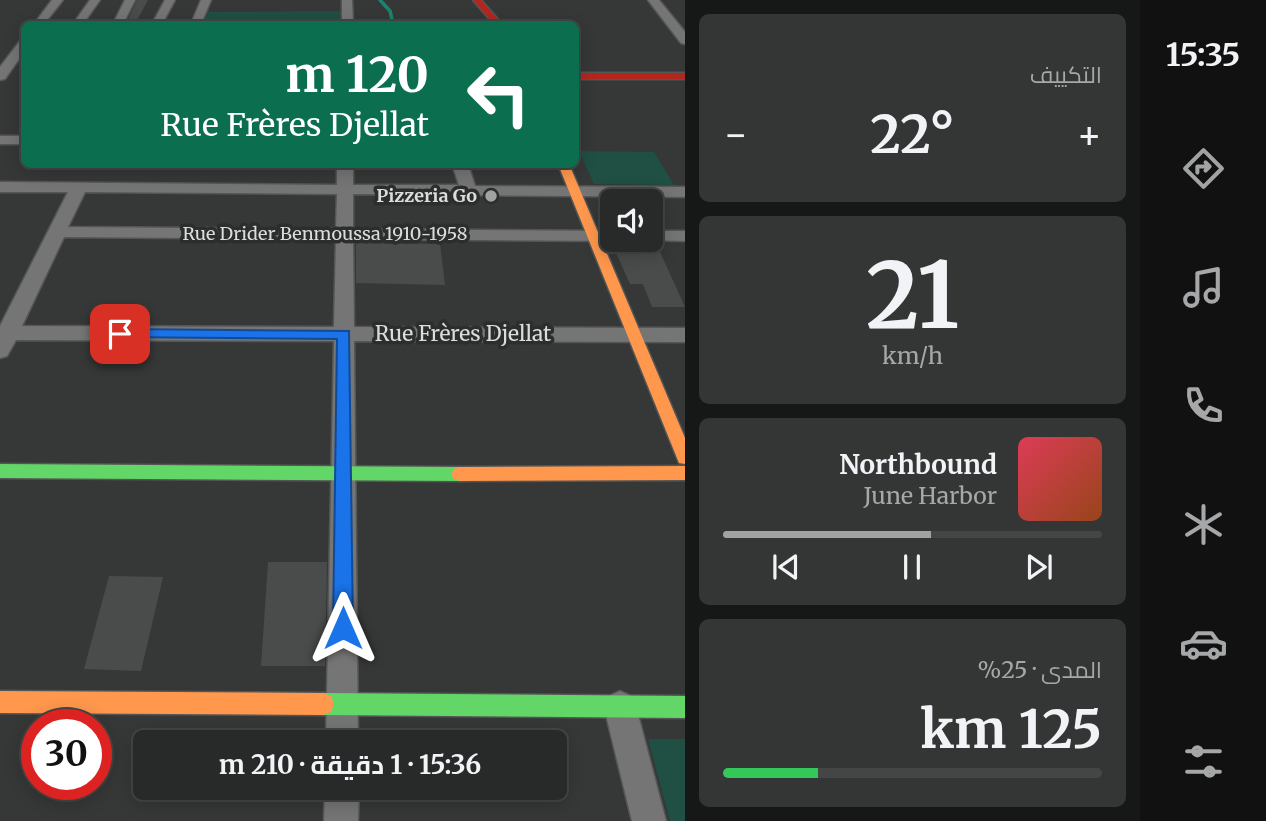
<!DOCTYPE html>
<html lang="ar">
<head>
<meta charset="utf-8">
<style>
	:root { --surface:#282a29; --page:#343635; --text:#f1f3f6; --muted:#a5a7a8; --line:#444646; --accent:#a1a3a2 }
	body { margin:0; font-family:Merriweather,Cairo,serif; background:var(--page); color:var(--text); direction:rtl; height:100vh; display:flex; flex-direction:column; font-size:26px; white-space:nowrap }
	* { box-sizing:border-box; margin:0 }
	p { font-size:23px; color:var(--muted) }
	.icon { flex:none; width:38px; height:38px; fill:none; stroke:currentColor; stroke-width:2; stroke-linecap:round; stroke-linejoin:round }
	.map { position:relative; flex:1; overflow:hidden; direction:ltr }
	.panel { display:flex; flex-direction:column; gap:14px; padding:14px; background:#161717; width:455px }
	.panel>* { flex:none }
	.hud { position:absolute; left:21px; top:21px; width:558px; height:147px; border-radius:10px; box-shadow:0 4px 18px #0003,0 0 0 2px var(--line); direction:rtl; background:#0b6e4f; color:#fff; overflow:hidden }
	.fabs { position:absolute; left:600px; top:189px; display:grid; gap:14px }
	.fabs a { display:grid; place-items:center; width:63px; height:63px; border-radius:10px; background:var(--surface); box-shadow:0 4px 18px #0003,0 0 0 2px var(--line); font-size:35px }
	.speed { position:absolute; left:21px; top:709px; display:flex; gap:14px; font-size:35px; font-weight:700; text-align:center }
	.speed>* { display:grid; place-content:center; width:91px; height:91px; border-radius:50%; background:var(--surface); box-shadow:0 4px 18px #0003,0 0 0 2px var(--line); line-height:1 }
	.speed .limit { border:10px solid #d22; background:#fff; color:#111 }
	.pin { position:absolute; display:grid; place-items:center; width:60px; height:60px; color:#fff; margin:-30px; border-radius:14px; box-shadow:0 4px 10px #0006 }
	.me { position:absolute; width:77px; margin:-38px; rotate:0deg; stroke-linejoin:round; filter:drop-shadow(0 0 5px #0008) }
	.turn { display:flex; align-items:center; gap:24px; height:147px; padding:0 35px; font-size:32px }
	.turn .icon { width:91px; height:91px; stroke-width:2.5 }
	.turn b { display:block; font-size:49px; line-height:60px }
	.big { font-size:52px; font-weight:700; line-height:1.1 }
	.panel .tile { flex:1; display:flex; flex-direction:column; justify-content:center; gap:10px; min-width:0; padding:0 24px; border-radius:10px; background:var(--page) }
	.panel .dial { align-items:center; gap:0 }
	.dial b { font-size:91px; line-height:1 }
	.song { display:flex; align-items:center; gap:21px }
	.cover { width:84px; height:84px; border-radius:10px; background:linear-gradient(135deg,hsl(350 70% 55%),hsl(20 70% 35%)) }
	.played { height:7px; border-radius:4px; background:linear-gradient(90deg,var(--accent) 55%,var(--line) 55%) }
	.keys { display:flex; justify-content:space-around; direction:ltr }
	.heat { display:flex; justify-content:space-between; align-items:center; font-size:38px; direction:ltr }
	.charge { height:10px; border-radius:5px; background:linear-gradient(90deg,#34c759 25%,var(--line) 0) }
	.trip { position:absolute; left:133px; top:730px; width:434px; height:70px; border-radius:10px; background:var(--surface); box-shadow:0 4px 18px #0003,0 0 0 2px var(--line); font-weight:700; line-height:70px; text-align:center; direction:rtl }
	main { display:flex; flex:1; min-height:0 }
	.menu { display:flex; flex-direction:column; width:126px; justify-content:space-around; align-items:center; background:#101110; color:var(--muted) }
	.menu .icon { width:49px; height:49px }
	.menu .current { color:var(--accent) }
	.menu b { font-size:32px; color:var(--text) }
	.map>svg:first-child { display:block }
	.green { fill:#204f43 }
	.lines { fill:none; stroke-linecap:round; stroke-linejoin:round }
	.stream { stroke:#1a846e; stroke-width:3.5 }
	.building { fill:#4a4c4b }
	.street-casing { stroke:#545655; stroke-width:3 }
	.fast-casing { stroke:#545655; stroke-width:3 }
	.slow-casing { stroke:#545655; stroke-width:3 }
	.jam-casing { stroke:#545655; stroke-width:3 }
	.street { fill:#757575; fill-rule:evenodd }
	.fast { fill:#63d668; fill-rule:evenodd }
	.slow { fill:#ff974d; fill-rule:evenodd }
	.jam { fill:#b3261e; fill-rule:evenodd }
	.route { fill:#1a73e8; stroke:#114b97; stroke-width:2 }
	.poi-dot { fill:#a1a3a2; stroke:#2b2e2d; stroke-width:2.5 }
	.labels { text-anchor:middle; stroke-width:7; stroke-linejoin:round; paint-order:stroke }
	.far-poi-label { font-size:18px; font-weight:bold; fill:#dbdddc; stroke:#2b2e2d; text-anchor:end }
	.far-street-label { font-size:18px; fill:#dbdddc; stroke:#2b2e2d }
	.street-label { font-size:21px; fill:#dbdddc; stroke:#2b2e2d }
</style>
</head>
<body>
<main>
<nav class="menu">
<b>15:35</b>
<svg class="icon current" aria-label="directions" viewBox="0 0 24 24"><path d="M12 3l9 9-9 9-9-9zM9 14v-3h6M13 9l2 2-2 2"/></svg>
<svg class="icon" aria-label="music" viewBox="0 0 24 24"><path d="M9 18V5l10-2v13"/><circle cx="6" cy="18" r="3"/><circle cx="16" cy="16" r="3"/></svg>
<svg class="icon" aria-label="phone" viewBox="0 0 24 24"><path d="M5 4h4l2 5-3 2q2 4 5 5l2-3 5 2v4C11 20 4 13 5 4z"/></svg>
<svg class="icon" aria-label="climate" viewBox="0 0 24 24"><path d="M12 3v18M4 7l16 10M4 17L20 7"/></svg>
<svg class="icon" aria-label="car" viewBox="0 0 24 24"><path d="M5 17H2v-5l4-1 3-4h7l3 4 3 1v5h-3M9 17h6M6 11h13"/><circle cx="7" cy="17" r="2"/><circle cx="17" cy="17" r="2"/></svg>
<svg class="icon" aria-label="filters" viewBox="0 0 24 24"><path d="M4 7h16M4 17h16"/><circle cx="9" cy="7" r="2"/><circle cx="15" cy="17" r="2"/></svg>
</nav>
<section class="panel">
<div class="tile"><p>التكييف</p>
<div class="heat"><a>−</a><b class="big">22°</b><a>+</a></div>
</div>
<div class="tile dial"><b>21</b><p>km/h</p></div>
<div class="tile">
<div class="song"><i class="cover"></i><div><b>Northbound</b><p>June Harbor</p></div></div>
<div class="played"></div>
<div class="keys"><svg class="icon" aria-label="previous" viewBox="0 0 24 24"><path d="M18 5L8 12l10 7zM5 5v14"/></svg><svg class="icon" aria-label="pause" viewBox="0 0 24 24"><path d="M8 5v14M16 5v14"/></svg><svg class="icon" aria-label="next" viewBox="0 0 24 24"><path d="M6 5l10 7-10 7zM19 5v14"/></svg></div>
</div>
<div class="tile"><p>المدى · 25%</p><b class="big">125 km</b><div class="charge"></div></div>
</section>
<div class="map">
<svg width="685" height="821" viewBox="0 0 685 821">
	<rect width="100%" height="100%" fill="#363837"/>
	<g class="green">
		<polygon points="340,11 341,24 203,24 208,12"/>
		<polygon points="579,151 654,152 674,185 594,184"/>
		<polygon points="648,739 685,739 685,821 670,821"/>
	</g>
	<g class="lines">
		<polyline class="stream" points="380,0 390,11 393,24"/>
	</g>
	<g class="building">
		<polygon points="137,0 148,0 135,24 126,24"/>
		<polygon points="356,243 440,244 445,285 356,283"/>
		<polygon points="618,243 656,243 685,307 652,307 643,284 630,284 612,244"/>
		<polygon points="268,562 327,562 325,666 261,666"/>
		<polygon points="109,576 163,577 141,671 84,669"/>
	</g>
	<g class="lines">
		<g class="street-casing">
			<g id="street">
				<polygon points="52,0 63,0 44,24 34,24"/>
				<polygon points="90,0 100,0 83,24 73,24"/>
				<polygon points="125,0 135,0 123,24 113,24"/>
				<polygon points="165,0 175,0 162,24 152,24"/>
				<polygon points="201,0 211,0 201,24 191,24"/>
				<polygon points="342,0 352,0 353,24 342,24"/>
				<polygon points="648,0 659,0 685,32 685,44 681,43"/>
				<polygon points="20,41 24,41 24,52 5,79 0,80 0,67"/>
				<rect x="0" y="136" width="24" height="8"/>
				<path d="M 337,164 L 353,164 L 353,185 L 459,185 L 452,164 L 468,164 L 475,186 L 685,187 L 685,197 L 353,194 L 353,229 L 612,231 L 612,240 L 618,240 L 612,241 L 353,239 L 354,327 L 685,328 L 685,342 L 354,341 L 358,742 L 326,742 L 334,341 L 16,340 L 7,356 L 0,358 L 0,326 L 68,192 L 0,192 L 0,182 L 337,185 ZM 85,192 L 337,194 L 336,229 L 68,227 ZM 64,237 L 336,239 L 334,327 L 22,326 Z"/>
				<polygon points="651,231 685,231 685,241 645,240 651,240"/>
				<polygon points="620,691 631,696 636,707 666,821 632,821 604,707 609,696"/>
				<polygon points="325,788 359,788 358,821 324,821"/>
			</g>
		</g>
		<g class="fast-casing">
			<g id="fast">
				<polygon points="0,464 460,467 466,469 469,474 466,479 460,481 0,478"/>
				<polygon points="323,693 685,696 685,718 323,715 315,712 312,704 315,696"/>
			</g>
		</g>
		<g class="slow-casing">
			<g id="slow">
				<polygon points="558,164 569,164 685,438 685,464 679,463 677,458"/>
				<polygon points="685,466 685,480 460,481 454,479 451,474 454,469 460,467"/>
				<polygon points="0,691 323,693 331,696 334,704 331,712 323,715 0,713"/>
			</g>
		</g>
		<g class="jam-casing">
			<g id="jam">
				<polygon points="473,0 481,0 502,24 494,24"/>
				<rect x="576" y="73" width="109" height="6"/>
			</g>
		</g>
		<use href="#street" class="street"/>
		<use href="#fast" class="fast"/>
		<use href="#slow" class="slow"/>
		<use href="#jam" class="jam"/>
	</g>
	<polygon class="route" points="120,329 349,331 353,628 350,635 343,638 336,635 333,628 337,339 115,337 113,334"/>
	<circle class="poi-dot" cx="491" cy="196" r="7"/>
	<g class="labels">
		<g class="far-poi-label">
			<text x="477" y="202">Pizzeria Go</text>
		</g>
		<g class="far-street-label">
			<text x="325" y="240">Rue Drider Benmoussa 1910-1958</text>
		</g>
		<g class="street-label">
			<text x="463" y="341">Rue Frères Djellat</text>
		</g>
	</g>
</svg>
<div class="fabs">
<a><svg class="icon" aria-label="sound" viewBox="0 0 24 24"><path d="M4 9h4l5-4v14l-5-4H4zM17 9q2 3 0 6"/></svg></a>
</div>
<div class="speed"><div class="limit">30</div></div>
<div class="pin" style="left:120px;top:334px;background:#d93025"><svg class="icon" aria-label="arrive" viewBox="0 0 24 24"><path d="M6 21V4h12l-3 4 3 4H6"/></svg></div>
<svg class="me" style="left:343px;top:628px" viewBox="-20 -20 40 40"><path d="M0-17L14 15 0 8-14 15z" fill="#1a73e8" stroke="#fff" stroke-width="4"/></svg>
<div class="trip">15:36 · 1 دقيقة · 210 m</div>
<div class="hud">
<div class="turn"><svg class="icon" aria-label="left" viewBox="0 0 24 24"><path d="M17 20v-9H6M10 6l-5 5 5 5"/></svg><div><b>120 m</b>Rue Frères Djellat</div></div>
</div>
</div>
</main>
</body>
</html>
